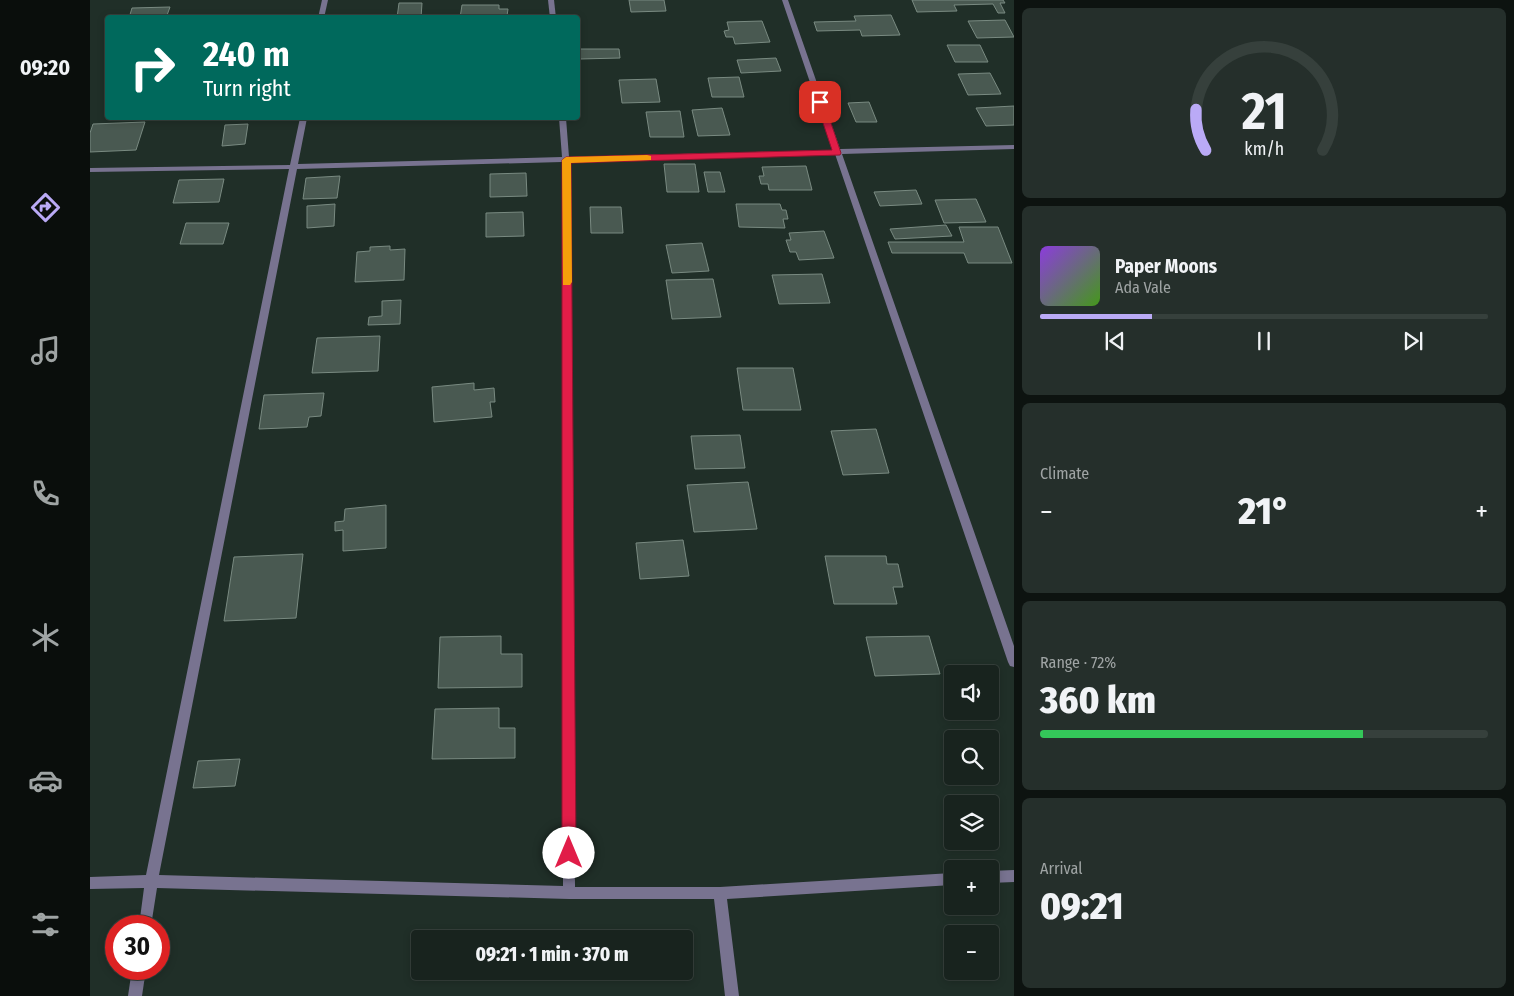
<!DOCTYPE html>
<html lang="en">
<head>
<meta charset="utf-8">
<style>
	:root { --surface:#18231e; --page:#252f2b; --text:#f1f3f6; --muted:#9fa4a4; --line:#36403c; --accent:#baaaf6 }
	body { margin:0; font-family:"Fira Sans Condensed",sans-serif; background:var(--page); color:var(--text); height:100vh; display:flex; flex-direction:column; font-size:19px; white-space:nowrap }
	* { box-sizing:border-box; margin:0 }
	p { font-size:16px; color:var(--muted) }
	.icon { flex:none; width:28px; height:28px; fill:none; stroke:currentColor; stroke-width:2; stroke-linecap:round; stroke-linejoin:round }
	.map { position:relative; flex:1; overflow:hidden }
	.details { display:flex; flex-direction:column; gap:8px; padding:8px; background:#0d1310; width:500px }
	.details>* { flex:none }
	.hud { position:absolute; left:15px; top:15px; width:475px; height:105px; border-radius:5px; box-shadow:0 2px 8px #0003,0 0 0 1px var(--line); background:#00695c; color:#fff; overflow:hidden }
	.fabs { position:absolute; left:854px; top:665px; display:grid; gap:10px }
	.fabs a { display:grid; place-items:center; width:55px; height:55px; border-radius:5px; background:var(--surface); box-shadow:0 2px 8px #0003,0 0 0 1px var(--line); font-size:25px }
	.speed { position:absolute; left:15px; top:915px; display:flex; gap:10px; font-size:25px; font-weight:700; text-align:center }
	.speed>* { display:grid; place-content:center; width:65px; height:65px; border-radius:50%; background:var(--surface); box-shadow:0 2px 8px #0003,0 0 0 1px var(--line); line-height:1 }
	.speed .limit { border:8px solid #d22; background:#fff; color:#111 }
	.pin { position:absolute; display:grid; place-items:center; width:42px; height:42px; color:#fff; margin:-21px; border-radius:10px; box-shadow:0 2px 8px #0006 }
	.me { position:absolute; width:55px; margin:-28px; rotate:0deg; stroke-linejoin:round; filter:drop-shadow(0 0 4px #0008) }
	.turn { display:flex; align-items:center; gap:18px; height:105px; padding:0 15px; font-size:22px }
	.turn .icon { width:65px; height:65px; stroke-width:2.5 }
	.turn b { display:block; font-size:35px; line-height:42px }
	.big { font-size:38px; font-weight:800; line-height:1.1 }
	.details .tile { flex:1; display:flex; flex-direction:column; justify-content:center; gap:8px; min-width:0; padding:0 18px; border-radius:8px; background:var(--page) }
	.details .dial { align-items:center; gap:0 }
	.dial svg { height:130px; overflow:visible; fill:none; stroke:var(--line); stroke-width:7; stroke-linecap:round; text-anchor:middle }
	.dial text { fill:var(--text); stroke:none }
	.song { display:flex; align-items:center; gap:15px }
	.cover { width:60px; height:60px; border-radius:8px; background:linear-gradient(135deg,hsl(270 70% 55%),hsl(100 70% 35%)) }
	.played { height:5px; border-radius:2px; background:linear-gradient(90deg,var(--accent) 25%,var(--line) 25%) }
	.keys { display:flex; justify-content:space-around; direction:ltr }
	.heat { display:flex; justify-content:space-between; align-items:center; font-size:28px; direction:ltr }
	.charge { height:8px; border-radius:4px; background:linear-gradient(90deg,#34c759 72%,var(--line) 0) }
	.trip { position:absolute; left:321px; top:930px; width:282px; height:50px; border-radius:5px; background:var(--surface); box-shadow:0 2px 8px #0003,0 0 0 1px var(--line); font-weight:800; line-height:50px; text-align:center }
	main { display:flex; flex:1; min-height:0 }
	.tabs { display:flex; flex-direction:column; width:90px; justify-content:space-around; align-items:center; background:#0a0e0c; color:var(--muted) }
	.tabs .icon { width:35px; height:35px }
	.tabs .selected { color:var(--accent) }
	.tabs b { font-size:22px; color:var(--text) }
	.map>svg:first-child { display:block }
	.building { fill:#495951; stroke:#798a81 }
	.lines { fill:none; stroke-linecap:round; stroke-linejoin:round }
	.minor { fill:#787390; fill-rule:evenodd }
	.route { fill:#e11d48; stroke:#92132f }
	.slow { fill:#f59e0b }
</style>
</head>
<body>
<main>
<nav class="tabs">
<b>09:20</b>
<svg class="icon selected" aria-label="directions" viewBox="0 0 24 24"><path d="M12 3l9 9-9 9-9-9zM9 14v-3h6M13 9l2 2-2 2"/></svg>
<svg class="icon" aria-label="music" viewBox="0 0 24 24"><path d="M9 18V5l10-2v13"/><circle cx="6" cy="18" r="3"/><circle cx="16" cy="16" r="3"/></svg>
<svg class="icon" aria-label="phone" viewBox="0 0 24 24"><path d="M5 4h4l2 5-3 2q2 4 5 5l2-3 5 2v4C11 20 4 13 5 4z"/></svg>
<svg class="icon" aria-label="climate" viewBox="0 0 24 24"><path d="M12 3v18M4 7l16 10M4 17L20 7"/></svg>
<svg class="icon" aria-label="car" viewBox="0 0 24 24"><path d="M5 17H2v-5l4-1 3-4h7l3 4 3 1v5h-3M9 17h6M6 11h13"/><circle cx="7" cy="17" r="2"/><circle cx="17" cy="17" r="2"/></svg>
<svg class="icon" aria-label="filters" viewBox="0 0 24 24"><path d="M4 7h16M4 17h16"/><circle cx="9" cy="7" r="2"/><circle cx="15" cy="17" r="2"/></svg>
</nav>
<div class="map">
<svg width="924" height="996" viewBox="0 0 924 996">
	<rect width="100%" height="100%" fill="#202f28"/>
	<g class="building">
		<polygon points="539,0 574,0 576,11 541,12"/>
		<polygon points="822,0 913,0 915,3 910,3 915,13 908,13 903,4 864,5 867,11 827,12"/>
		<polygon points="309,3 332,3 331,18 307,18"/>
		<polygon points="372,5 409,5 409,9 418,9 417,16 410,16 410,18 370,18"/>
		<polygon points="80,7 76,18 39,18 42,8"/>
		<polygon points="801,15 810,35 772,36 770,30 727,31 724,22 766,21 764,16"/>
		<polygon points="915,20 924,37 887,38 878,21"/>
		<polygon points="672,21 680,42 645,44 643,37 636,37 634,31 639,30 637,22"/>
		<polygon points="857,45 890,45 898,62 865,62"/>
		<polygon points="489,49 529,49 530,58 490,59"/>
		<polygon points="686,58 691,71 651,73 647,60"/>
		<polygon points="900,73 911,94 878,95 868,74"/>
		<polygon points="649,77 654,97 622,97 618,78"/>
		<polygon points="566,79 570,102 532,103 529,80"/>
		<polygon points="779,102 787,122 766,122 758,103"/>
		<polygon points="924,106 924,125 896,126 886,108"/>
		<polygon points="632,108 640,135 608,136 602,110"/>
		<polygon points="590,111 594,137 560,137 556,112"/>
		<polygon points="55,122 46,150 0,152 0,133 3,124"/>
		<polygon points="158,124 155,144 132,146 135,125"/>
		<polygon points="574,164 605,164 609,192 577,192"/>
		<polygon points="716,166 722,190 679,190 678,184 671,184 669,176 674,176 672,167"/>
		<polygon points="614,172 630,172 635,192 618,192"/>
		<polygon points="436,173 437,196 400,197 400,174"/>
		<polygon points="250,176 247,198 213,199 216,178"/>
		<polygon points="134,179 129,202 83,203 89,180"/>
		<polygon points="826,190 832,204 790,206 784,192"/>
		<polygon points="886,199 896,222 854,223 845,200"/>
		<polygon points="245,204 244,226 217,228 217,206"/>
		<polygon points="646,204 690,204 692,210 696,210 698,219 693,219 695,228 649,227"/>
		<polygon points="500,207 531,207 533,233 501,233"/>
		<polygon points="433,212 434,236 396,237 396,213"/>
		<polygon points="96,223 139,223 133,244 90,244"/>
		<polygon points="856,225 862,236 805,239 800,229"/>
		<polygon points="869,227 908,227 922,263 878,263 874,253 802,253 798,242 874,242"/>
		<polygon points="734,231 744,258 709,260 706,252 700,252 696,240 701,240 699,233"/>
		<polygon points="612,243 619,271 582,273 576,245"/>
		<polygon points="300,246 300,250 315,249 314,280 265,282 267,252 280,251 280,247"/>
		<polygon points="732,274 740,303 689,304 682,275"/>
		<polygon points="623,279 631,317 582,319 576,280"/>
		<polygon points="311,300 310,324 278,325 279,317 292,316 292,301"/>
		<polygon points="290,336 288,371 222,373 227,338"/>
		<polygon points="647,368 703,368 711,410 653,410"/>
		<polygon points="384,383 384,390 404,388 405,402 400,402 402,417 344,422 342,387"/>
		<polygon points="234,393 231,416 219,417 217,427 169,429 174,395"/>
		<polygon points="786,429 799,473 753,475 741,431"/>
		<polygon points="650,435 655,468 605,469 601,436"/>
		<polygon points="658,482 667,529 604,532 597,485"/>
		<polygon points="296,505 296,548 253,551 253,530 245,531 245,522 254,521 255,509"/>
		<polygon points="593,540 599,576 550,579 546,543"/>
		<polygon points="213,554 206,618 134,621 144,557"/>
		<polygon points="735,556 796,556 797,564 808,564 813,587 803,587 807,604 744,604"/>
		<polygon points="411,636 411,654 432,654 432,687 348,688 350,637"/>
		<polygon points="839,636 850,674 785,676 776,637"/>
		<polygon points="409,708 409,728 425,728 425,758 342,759 345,709"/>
		<polygon points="150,759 145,786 103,788 108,761"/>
	</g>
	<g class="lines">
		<g class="minor">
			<polygon points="232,0 238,0 234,18 228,18"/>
			<polygon points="458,0 464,0 466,18 460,18"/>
			<path d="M 692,0 L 698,0 L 750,149 L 924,145 L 924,149 L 752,154 L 924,646 L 924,667 L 920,666 L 918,662 L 745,154 L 480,162 L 485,887 L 630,887 L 862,873 L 862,885 L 637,899 L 649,996 L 635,996 L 624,899 L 479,899 L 67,888 L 61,926 L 49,926 L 54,888 L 0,889 L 0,877 L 56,875 L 199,169 L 0,172 L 0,168 L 200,165 L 210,118 L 217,118 L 208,164 L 472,157 L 469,118 L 476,118 L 479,157 L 743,150 ZM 472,162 L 473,886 L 69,875 L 207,169 Z"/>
			<polygon points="924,870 924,882 900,883 900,871"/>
			<polygon points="42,969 56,969 52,996 38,996"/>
		</g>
	</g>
	<polygon class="route" points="727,100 734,102 751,153 750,155 481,163 486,853 484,858 479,860 474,858 472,853 472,160 476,157 742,150 726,102"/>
	<polygon class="slow" points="557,155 561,156 561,160 481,163 482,282 480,285 473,285 472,160 476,157"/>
</svg>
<div class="fabs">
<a><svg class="icon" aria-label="sound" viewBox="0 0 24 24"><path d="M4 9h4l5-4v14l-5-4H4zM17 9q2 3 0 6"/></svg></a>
<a><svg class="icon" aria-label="search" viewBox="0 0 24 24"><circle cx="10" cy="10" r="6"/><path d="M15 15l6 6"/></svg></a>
<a><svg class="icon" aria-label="layers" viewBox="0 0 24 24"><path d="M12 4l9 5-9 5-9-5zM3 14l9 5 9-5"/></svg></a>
<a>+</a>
<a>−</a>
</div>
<div class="speed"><div class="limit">30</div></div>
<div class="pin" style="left:730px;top:102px;background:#d93025"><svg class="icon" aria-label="arrive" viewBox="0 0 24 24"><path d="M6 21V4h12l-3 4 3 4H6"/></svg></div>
<svg class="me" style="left:479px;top:853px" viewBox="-20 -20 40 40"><circle r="19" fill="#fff"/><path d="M0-13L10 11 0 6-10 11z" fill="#e11d48"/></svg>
<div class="trip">09:21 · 1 min · 370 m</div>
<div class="hud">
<div class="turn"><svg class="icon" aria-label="right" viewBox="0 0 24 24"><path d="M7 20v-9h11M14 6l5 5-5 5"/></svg><div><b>240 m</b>Turn right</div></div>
</div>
</div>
<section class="details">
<div class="tile dial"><svg viewBox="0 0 100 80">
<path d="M14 69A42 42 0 1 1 86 69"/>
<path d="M14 69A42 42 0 0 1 8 44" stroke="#baaaf6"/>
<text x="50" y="56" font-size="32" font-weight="700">21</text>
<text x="50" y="72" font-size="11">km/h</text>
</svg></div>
<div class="tile">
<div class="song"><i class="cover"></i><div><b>Paper Moons</b><p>Ada Vale</p></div></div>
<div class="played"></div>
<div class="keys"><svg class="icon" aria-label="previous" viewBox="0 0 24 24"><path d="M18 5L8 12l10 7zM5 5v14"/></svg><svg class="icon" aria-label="pause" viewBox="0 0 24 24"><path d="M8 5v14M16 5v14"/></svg><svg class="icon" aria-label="next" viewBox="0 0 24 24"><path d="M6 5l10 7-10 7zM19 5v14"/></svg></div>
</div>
<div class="tile"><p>Climate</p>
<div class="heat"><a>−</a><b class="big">21°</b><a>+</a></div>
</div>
<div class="tile"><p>Range · 72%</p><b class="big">360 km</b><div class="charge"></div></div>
<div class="tile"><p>Arrival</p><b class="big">09:21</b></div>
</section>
</main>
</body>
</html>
